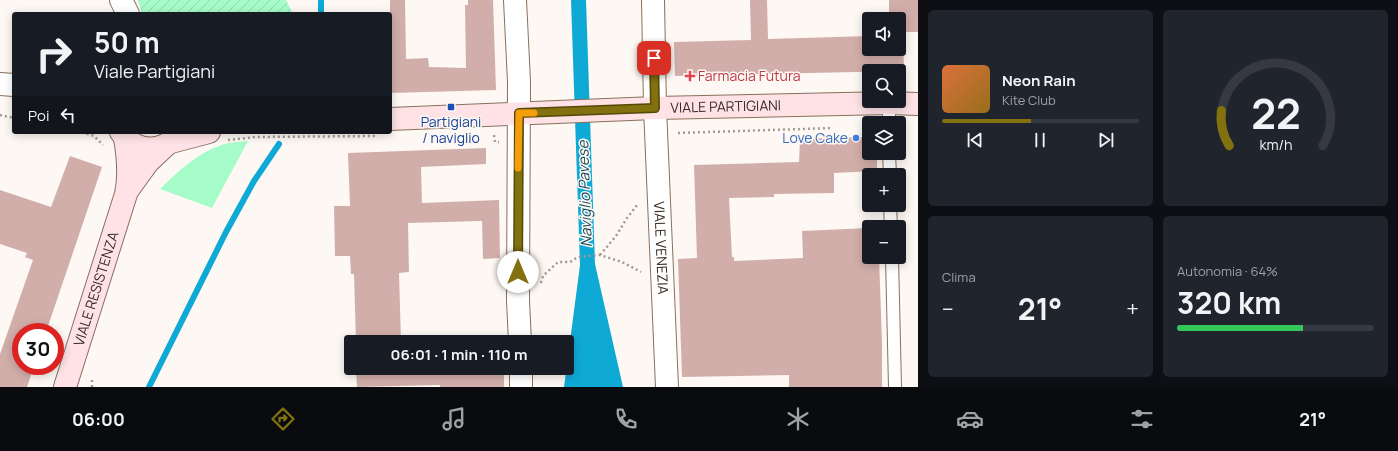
<!DOCTYPE html>
<html lang="it">
<head>
<meta charset="utf-8">
<style>
	:root { --surface:#171b24; --page:#20242c; --text:#f1f3f6; --muted:#9ea1a6; --line:#363941; --accent:#83700f }
	body { margin:0; font-family:Manrope,sans-serif; background:var(--page); color:var(--text); height:100vh; display:flex; flex-direction:column; font-size:15px; white-space:nowrap }
	* { box-sizing:border-box; margin:0 }
	p { font-size:13px; color:var(--muted) }
	.icon { flex:none; width:22px; height:22px; fill:none; stroke:currentColor; stroke-width:2; stroke-linecap:round; stroke-linejoin:round }
	.map { position:relative; flex:1; overflow:hidden }
	.side { display:flex; flex-direction:column; gap:10px; padding:10px; background:#0d0f14; width:480px }
	.side>* { flex:none }
	.guide { position:absolute; left:12px; top:12px; width:380px; height:122px; border-radius:4px; box-shadow:0 2px 10px #0003; background:#171b24; color:var(--text); overflow:hidden }
	.controls { position:absolute; left:862px; top:12px; display:grid; gap:8px }
	.controls a { display:grid; place-items:center; width:44px; height:44px; border-radius:4px; background:var(--surface); box-shadow:0 2px 10px #0003; font-size:20px }
	.speed { position:absolute; left:12px; top:323px; display:flex; gap:8px; font-size:20px; font-weight:700; text-align:center }
	.speed>* { display:grid; place-content:center; width:52px; height:52px; border-radius:50%; background:var(--surface); box-shadow:0 2px 10px #0003; line-height:1 }
	.speed .limit { border:6px solid #d22; background:#fff; color:#111 }
	.pin { position:absolute; display:grid; place-items:center; width:34px; height:34px; color:#fff; margin:-17px; border-radius:8px; box-shadow:0 2px 6px #0006 }
	.me { position:absolute; width:44px; margin:-22px; rotate:0deg; stroke-linejoin:round; filter:drop-shadow(0 0 3px #0008) }
	.turn { display:flex; align-items:center; gap:14px; height:84px; padding:0 16px; font-size:18px }
	.turn .icon { width:52px; height:52px; stroke-width:2.5 }
	.turn b { display:block; font-size:28px; line-height:34px }
	.then { display:flex; align-items:center; height:38px; padding:0 16px; background:#0003; gap:8px; font-size:15px }
	.big { font-size:30px; font-weight:700; line-height:1.1 }
	.side .tile { flex:1; display:flex; flex-direction:column; justify-content:center; gap:6px; min-width:0; padding:0 14px; border-radius:6px; background:var(--page) }
	.side .dial { align-items:center; gap:0 }
	.dial svg { height:104px; overflow:visible; fill:none; stroke:var(--line); stroke-width:7; stroke-linecap:round; text-anchor:middle }
	.dial text { fill:var(--text); stroke:none }
	.song { display:flex; align-items:center; gap:12px }
	.cover { width:48px; height:48px; border-radius:6px; background:linear-gradient(135deg,hsl(20 70% 55%),hsl(40 70% 35%)) }
	.played { height:4px; border-radius:2px; background:linear-gradient(90deg,var(--accent) 45%,var(--line) 45%) }
	.keys { display:flex; justify-content:space-around; direction:ltr }
	.heat { display:flex; justify-content:space-between; align-items:center; font-size:22px; direction:ltr }
	.charge { height:6px; border-radius:3px; background:linear-gradient(90deg,#34c759 64%,var(--line) 0) }
	.side .tiles { flex:1; display:grid; gap:10px; grid-template-columns:repeat(2,1fr) }
	.trip { position:absolute; left:344px; top:335px; width:230px; height:40px; border-radius:4px; background:var(--surface); box-shadow:0 2px 10px #0003; font-weight:700; line-height:40px; text-align:center }
	.tab-bar { display:flex; height:64px; justify-content:space-around; align-items:center; background:#090b0e; color:var(--muted) }
	.tab-bar .icon { width:28px; height:28px }
	.tab-bar .active { color:var(--accent) }
	.tab-bar b { font-size:18px; color:var(--text) }
	main { display:flex; flex:1; min-height:0 }
	.map>svg:first-child { display:block }
	.grass { fill:#a6fcc9 }
	.garden { fill:url(#garden-furrows) }
	.water { fill:#0fa9d6 }
	.lines { fill:none; stroke-linecap:round; stroke-linejoin:round }
	.stream { stroke:#0fa9d6; stroke-width:6 }
	.building { fill:#d2aeaa }
	.service-casing { stroke:#89705d; stroke-width:14 }
	.minor-casing { stroke:#89705d; stroke-width:24 }
	.tertiary-casing { stroke:#89705d; stroke-width:24 }
	.secondary-casing { stroke:#89705d; stroke-width:24 }
	.path { stroke:#a29a93; stroke-width:2.5; stroke-dasharray:2 3; stroke-linecap:butt }
	.service { stroke:#fff; stroke-width:12 }
	.minor { stroke:#fff; stroke-width:22 }
	.tertiary { stroke:#fff; stroke-width:22 }
	.secondary { stroke:#fee2e5; stroke-width:22 }
	.route-casing { stroke:#55490a; stroke-width:10 }
	.route { stroke:#83700f; stroke-width:7 }
	.slow { stroke:#f59e0b; stroke-width:7 }
	.health-dot { fill:#e0444e; stroke:#fdf8f3; stroke-width:1.5 }
	.transit-dot { fill:#1a4fb4; stroke:#fdf8f3; stroke-width:1.5 }
	.shop-dot { fill:#3f7fe0; stroke:#fdf8f3; stroke-width:1.5 }
	.labels { text-anchor:middle; stroke-width:3; stroke-linejoin:round; paint-order:stroke }
	.health-label { font-size:14px; fill:#be3a42; stroke:#fdf8f3; text-anchor:start }
	.street-label { font-size:14px; fill:#362c23; stroke:#fdf8f3 }
	.transit-label { font-size:14px; fill:#164399; stroke:#fdf8f3 }
	.shop-label { font-size:14px; fill:#366cbe; stroke:#fdf8f3; text-anchor:end }
	.water-label { font-size:15px; font-style:italic; fill:#184d60; stroke:#fdf8f3 }
</style>
</head>
<body>
<main>
<div class="map">
<svg width="918" height="387" viewBox="0 0 918 387">
	<defs>
		<pattern id="garden-furrows" width="10" height="10" patternUnits="userSpaceOnUse"><rect width="10" height="10" fill="#a6fcc9"/><path d="M-1 1l2-2M0 10L10 0M9 11l2-2" fill="none" stroke="#90d8ac"/></pattern>
	</defs>
	<rect width="100%" height="100%" fill="#fdf8f3"/>
	<path class="grass" d="M 248,141 L 212,208 L 160,189 C 179,170 202,149 229,143 C 235,142 242,142 248,141 Z"/>
	<polygon class="garden" points="138,0 286,0 293,14 142,14"/>
	<polygon class="water" points="571,0 586,0 595,264 623,387 564,387 580,265"/>
	<g class="lines">
		<g class="stream">
			<polyline points="321,14 321,0"/>
			<polyline points="149,387 226,232 254,181 279,144"/>
		</g>
	</g>
	<g class="building">
		<polygon points="390,0 405,0 406,59 428,58 429,67 466,68 465,5 468,5 468,0 493,0 496,90 390,93"/>
		<polygon points="750,0 767,0 768,39 869,36 869,49 899,49 899,36 903,36 904,71 675,76 674,42 751,40"/>
		<polygon points="889,0 918,0 918,32 899,32 899,19 889,19"/>
		<polygon points="869,137 869,153 877,153 877,171 834,173 834,193 774,194 774,197 729,198 732,257 734,257 734,261 803,258 802,231 869,228 869,257 879,257 882,342 882,387 789,387 789,375 682,377 678,259 697,258 694,165 799,162 800,139"/>
		<polygon points="486,148 486,164 421,167 422,203 499,200 500,258 483,259 482,221 408,223 409,272 399,273 401,342 356,342 354,274 351,274 350,256 335,256 334,206 350,206 348,153"/>
		<polygon points="70,156 102,167 46,332 21,332 21,366 34,366 27,387 0,387 0,354 33,260 25,257 27,253 0,244 0,190 51,207"/>
		<polygon points="356,368 504,368 504,387 440,387 440,385 357,387"/>
	</g>
	<g class="lines">
		<g class="service-casing">
			<g id="service">
				<polyline points="889,123 889,103"/>
				<polyline points="889,153 890,175"/>
				<polyline points="890,205 891,227"/>
				<polyline points="892,257 895,387"/>
			</g>
		</g>
		<g class="minor-casing">
			<g id="minor">
				<polyline points="515,0 519,82 518,301 520,342"/>
				<path id="s1" d="M 653,0 L 655,108 L 667,387"/>
				<polyline points="0,84 14,85"/>
				<polyline points="521,368 521,387"/>
			</g>
		</g>
		<g class="tertiary-casing">
			<polyline id="tertiary" points="121,0 128,14"/>
		</g>
		<g class="secondary-casing">
			<g id="secondary">
				<path id="s2" d="M 390,119 L 655,108 L 889,103 L 918,104"/>
				<path d="M 121,132 C 136,154 165,154 179,132"/>
				<polyline points="171,142 209,132"/>
				<polyline points="127,191 148,162 166,145"/>
				<path id="s3" d="M 65,387 L 126,194 C 130,176 128,156 125,138"/>
			</g>
		</g>
		<g class="path">
			<polyline points="0,115 14,118"/>
			<polyline points="82,132 94,136 103,145"/>
			<polyline points="678,133 833,128"/>
			<polyline points="494,135 495,142 499,142"/>
			<polyline points="228,140 256,137 377,136"/>
			<polyline points="600,255 616,236 627,218 638,204"/>
			<polyline points="541,283 543,276 558,262 570,262 578,257 600,255 622,262 641,272"/>
			<polyline points="92,387 92,378"/>
		</g>
		<use href="#service" class="service"/>
		<use href="#minor" class="minor"/>
		<use href="#tertiary" class="tertiary"/>
		<use href="#secondary" class="secondary"/>
	</g>
	<g class="lines">
		<g class="route-casing">
			<polyline id="route" points="518,272 519,113 655,108 654,58"/>
		</g>
		<use href="#route" class="route"/>
		<polyline class="slow" points="518,168 519,113 534,113"/>
	</g>
	<path class="health-dot" d="M688 70h4v4h4v4h-4v4h-4v-4h-4v-4h4z"/>
	<rect class="transit-dot" x="447" y="103" width="8" height="8" rx="2"/>
	<circle class="shop-dot" cx="856" cy="138" r="4"/>
	<g class="labels">
		<g class="health-label">
			<text x="698" y="81">Farmacia Futura</text>
		</g>
		<g class="street-label">
			<text dy="5" stroke="none"><textPath href="#s2" startOffset="336">VIALE PARTIGIANI</textPath></text>
			<text dy="5" stroke="none"><textPath href="#s1" startOffset="248">VIALE VENEZIA</textPath></text>
			<text dy="5" stroke="none"><textPath href="#s3" startOffset="103">VIALE RESISTENZA</textPath></text>
		</g>
		<g class="transit-label">
			<text x="451" y="127">Partigiani<tspan x="451" dy="16">/ naviglio</tspan></text>
		</g>
		<g class="shop-label">
			<text x="848" y="143">Love Cake</text>
		</g>
		<g class="water-label">
			<text transform="translate(585 194) rotate(-92)" y="5">Naviglio Pavese</text>
		</g>
	</g>
</svg>
<div class="controls">
<a><svg class="icon" aria-label="sound" viewBox="0 0 24 24"><path d="M4 9h4l5-4v14l-5-4H4zM17 9q2 3 0 6"/></svg></a>
<a><svg class="icon" aria-label="search" viewBox="0 0 24 24"><circle cx="10" cy="10" r="6"/><path d="M15 15l6 6"/></svg></a>
<a><svg class="icon" aria-label="layers" viewBox="0 0 24 24"><path d="M12 4l9 5-9 5-9-5zM3 14l9 5 9-5"/></svg></a>
<a>+</a>
<a>−</a>
</div>
<div class="speed"><div class="limit">30</div></div>
<div class="pin" style="left:654px;top:58px;background:#d93025"><svg class="icon" aria-label="arrive" viewBox="0 0 24 24"><path d="M6 21V4h12l-3 4 3 4H6"/></svg></div>
<svg class="me" style="left:518px;top:272px" viewBox="-20 -20 40 40"><circle r="19" fill="#fff"/><path d="M0-13L10 11 0 6-10 11z" fill="#83700f"/></svg>
<div class="trip">06:01 · 1 min · 110 m</div>
<div class="guide">
<div class="turn"><svg class="icon" aria-label="right" viewBox="0 0 24 24"><path d="M7 20v-9h11M14 6l5 5-5 5"/></svg><div><b>50 m</b>Viale Partigiani</div></div>
<div class="then">Poi<svg class="icon" aria-label="left" viewBox="0 0 24 24"><path d="M17 20v-9H6M10 6l-5 5 5 5"/></svg></div>
</div>
</div>
<section class="side">
<div class="tiles">
<div class="tile">
<div class="song"><i class="cover"></i><div><b>Neon Rain</b><p>Kite Club</p></div></div>
<div class="played"></div>
<div class="keys"><svg class="icon" aria-label="previous" viewBox="0 0 24 24"><path d="M18 5L8 12l10 7zM5 5v14"/></svg><svg class="icon" aria-label="pause" viewBox="0 0 24 24"><path d="M8 5v14M16 5v14"/></svg><svg class="icon" aria-label="next" viewBox="0 0 24 24"><path d="M6 5l10 7-10 7zM19 5v14"/></svg></div>
</div>
<div class="tile dial"><svg viewBox="0 0 100 80">
<path d="M14 69A42 42 0 1 1 86 69"/>
<path d="M14 69A42 42 0 0 1 8 42" stroke="#83700f"/>
<text x="50" y="56" font-size="32" font-weight="700">22</text>
<text x="50" y="72" font-size="11">km/h</text>
</svg></div>
<div class="tile"><p>Clima</p>
<div class="heat"><a>−</a><b class="big">21°</b><a>+</a></div>
</div>
<div class="tile"><p>Autonomia · 64%</p><b class="big">320 km</b><div class="charge"></div></div>
</div>
</section>
</main>
<nav class="tab-bar">
<b>06:00</b>
<svg class="icon active" aria-label="directions" viewBox="0 0 24 24"><path d="M12 3l9 9-9 9-9-9zM9 14v-3h6M13 9l2 2-2 2"/></svg>
<svg class="icon" aria-label="music" viewBox="0 0 24 24"><path d="M9 18V5l10-2v13"/><circle cx="6" cy="18" r="3"/><circle cx="16" cy="16" r="3"/></svg>
<svg class="icon" aria-label="phone" viewBox="0 0 24 24"><path d="M5 4h4l2 5-3 2q2 4 5 5l2-3 5 2v4C11 20 4 13 5 4z"/></svg>
<svg class="icon" aria-label="climate" viewBox="0 0 24 24"><path d="M12 3v18M4 7l16 10M4 17L20 7"/></svg>
<svg class="icon" aria-label="car" viewBox="0 0 24 24"><path d="M5 17H2v-5l4-1 3-4h7l3 4 3 1v5h-3M9 17h6M6 11h13"/><circle cx="7" cy="17" r="2"/><circle cx="17" cy="17" r="2"/></svg>
<svg class="icon" aria-label="filters" viewBox="0 0 24 24"><path d="M4 7h16M4 17h16"/><circle cx="9" cy="7" r="2"/><circle cx="15" cy="17" r="2"/></svg>
<b>21°</b>
</nav>
</body>
</html>
